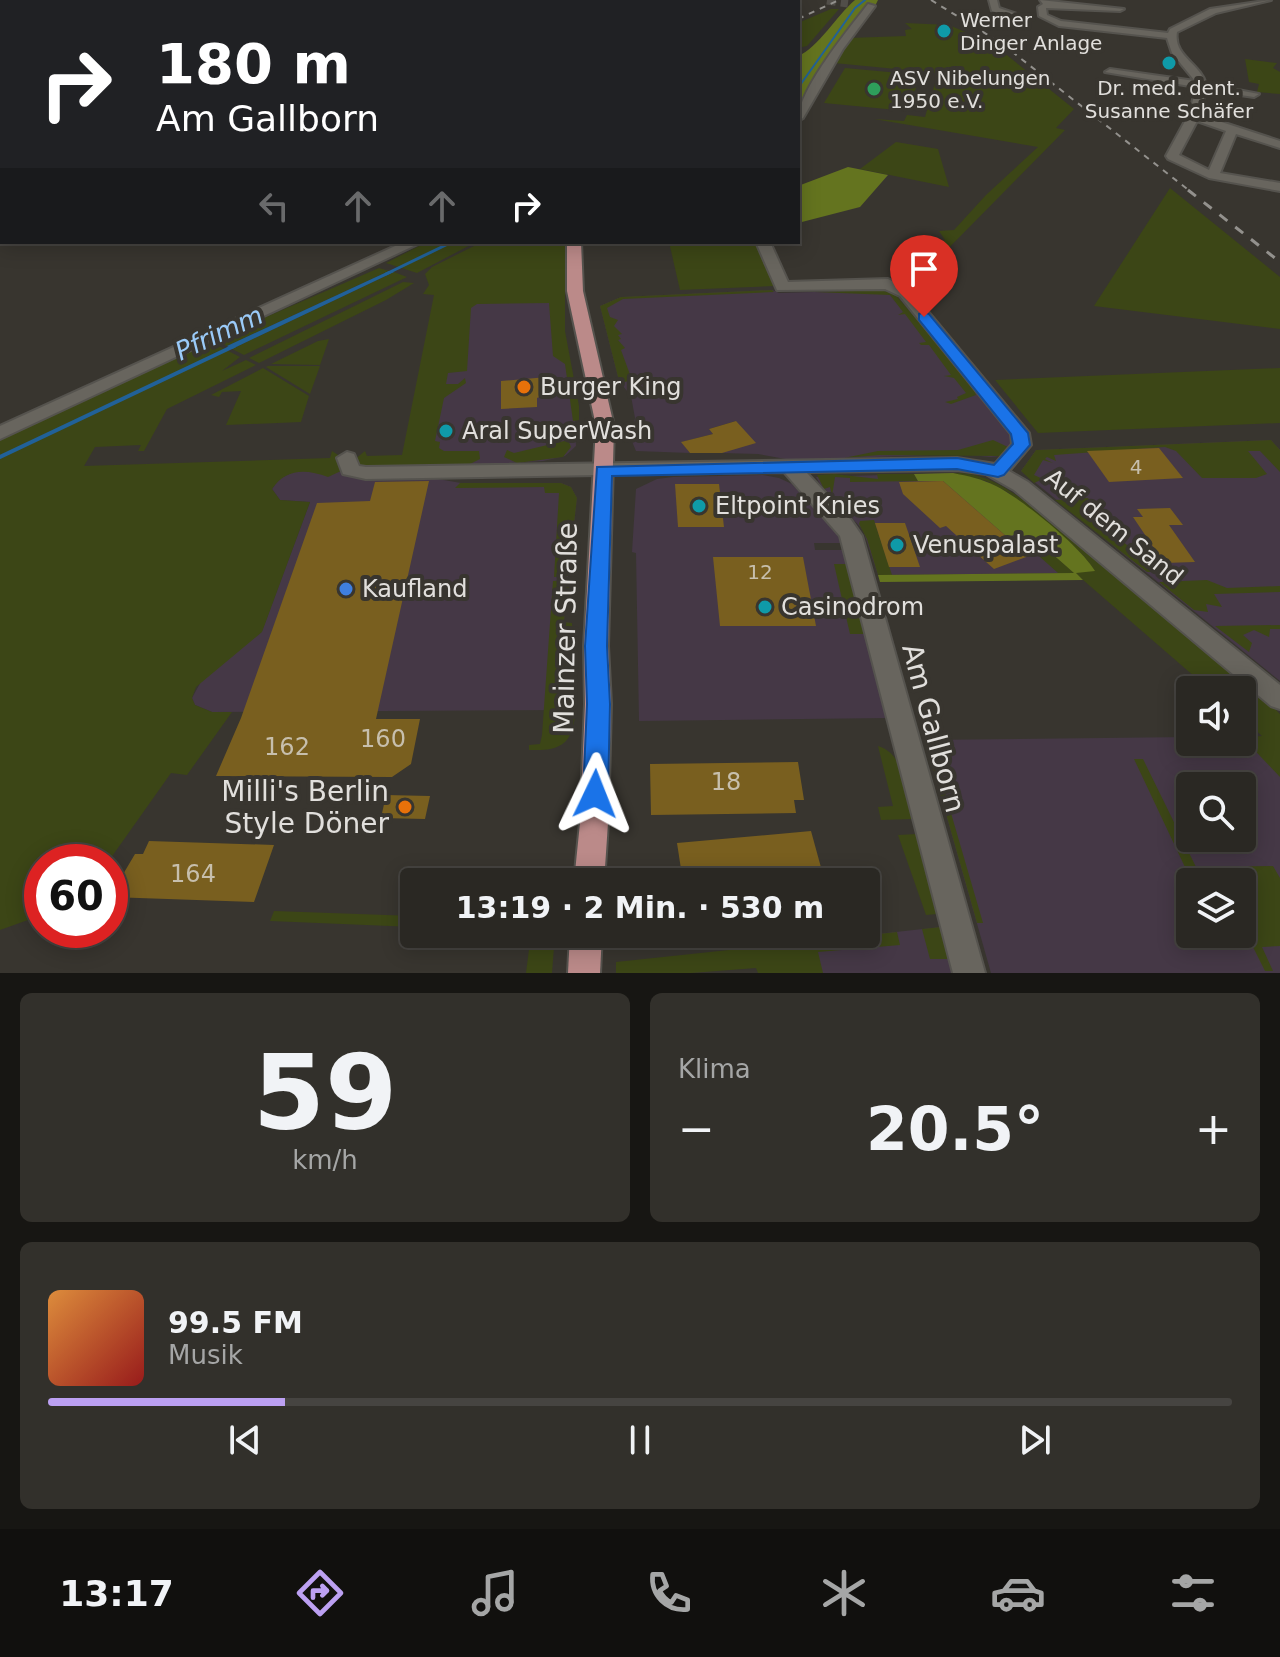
<!DOCTYPE html>
<html lang="de">
<head>
<meta charset="utf-8">
<style>
	:root { --surface:#2a2823; --page:#32302b; --text:#f1f3f6; --muted:#a5a6a6; --line:#464441; --accent:#bca0f2 }
	body { margin:0; font-family:"DejaVu Sans",sans-serif; background:var(--page); color:var(--text); height:100vh; display:flex; flex-direction:column; font-size:30px; white-space:nowrap }
	* { box-sizing:border-box; margin:0 }
	p { font-size:26px; color:var(--muted) }
	.icon { flex:none; width:44px; height:44px; fill:none; stroke:currentColor; stroke-width:2; stroke-linecap:round; stroke-linejoin:round }
	.map { position:relative; height:973px; overflow:hidden }
	.panel { display:flex; flex-direction:column; gap:20px; padding:20px; background:#171613; flex:1 }
	.panel>* { flex:none }
	.banner { position:absolute; left:0px; top:0px; width:800px; height:244px; box-shadow:0 4px 20px #0003,0 0 0 2px var(--line); background:#202124; color:#fff; overflow:hidden }
	.tools { position:absolute; left:1176px; top:676px; display:grid; gap:16px }
	.tools a { display:grid; place-items:center; width:80px; height:80px; border-radius:8px; background:var(--surface); box-shadow:0 4px 20px #0003,0 0 0 2px var(--line); font-size:40px }
	.speed { position:absolute; left:24px; top:844px; display:flex; gap:16px; font-size:40px; font-weight:700; text-align:center }
	.speed>* { display:grid; place-content:center; width:104px; height:104px; border-radius:50%; background:var(--surface); box-shadow:0 4px 20px #0003,0 0 0 2px var(--line); line-height:1 }
	.speed .limit { border:12px solid #d22; background:#fff; color:#111 }
	.pin { position:absolute; display:grid; place-items:center; width:68px; height:68px; color:#fff; margin:-82px -34px; border-radius:50% 50% 50% 0; rotate:-45deg; box-shadow:0 0 8px #0007 }
	.pin .icon { rotate:45deg }
	.me { position:absolute; width:88px; margin:-44px; rotate:2deg; stroke-linejoin:round; filter:drop-shadow(0 0 6px #0008) }
	.turn { display:flex; align-items:center; gap:28px; height:168px; padding:0 24px; font-size:36px }
	.turn .icon { width:104px; height:104px; stroke-width:2.5 }
	.turn b { display:block; font-size:56px; line-height:68px }
	.lanes { display:flex; align-items:center; height:76px; padding:0 24px; background:#0003; justify-content:center; gap:40px; direction:ltr }
	.lanes .off { opacity:.35 }
	.big { font-size:60px; font-weight:800; line-height:1.1 }
	.panel .card { flex:1; display:flex; flex-direction:column; justify-content:center; gap:12px; min-width:0; padding:0 28px; border-radius:12px; background:var(--page) }
	.panel .dial { align-items:center; gap:0 }
	.dial b { font-size:104px; line-height:1 }
	.song { display:flex; align-items:center; gap:24px }
	.cover { width:96px; height:96px; border-radius:12px; background:linear-gradient(135deg,hsl(30 70% 55%),hsl(0 70% 35%)) }
	.played { height:8px; border-radius:4px; background:linear-gradient(90deg,var(--accent) 20%,var(--line) 20%) }
	.keys { display:flex; justify-content:space-around; direction:ltr }
	.heat { display:flex; justify-content:space-between; align-items:center; font-size:44px; direction:ltr }
	.panel .tiles { flex:1; display:grid; gap:20px; grid-template-columns:1fr 1fr }
	.card:last-child { grid-column:span 2 }
	.trip { position:absolute; left:400px; top:868px; width:480px; height:80px; border-radius:8px; background:var(--surface); box-shadow:0 4px 20px #0003,0 0 0 2px var(--line); font-weight:800; line-height:80px; text-align:center }
	.tab-bar { display:flex; height:128px; justify-content:space-around; align-items:center; background:#11100e; color:var(--muted) }
	.tab-bar .icon { width:56px; height:56px }
	.tab-bar .current { color:var(--accent) }
	.tab-bar b { font-size:36px; color:var(--text) }
	.map>svg:first-child { display:block }
	.commercial { fill:#453846; fill-rule:evenodd }
	.green { fill:#3c4616 }
	.forest { fill:#64741f }
	.water { fill:#216198 }
	.lines { fill:none; stroke-linecap:round; stroke-linejoin:round }
	.stream-far2 { stroke:#216198; stroke-width:2 }
	.stream-far1 { stroke:#216198; stroke-width:3 }
	.stream { stroke:#216198; stroke-width:4 }
	.building { fill:#795f1f }
	.minor-tunnel { stroke:#514e49; stroke-width:9; stroke-dasharray:9 5; stroke-linecap:butt }
	.minor-casing { stroke:#55534e; stroke-width:4 }
	.major-casing { stroke:#55534e; stroke-width:4 }
	.minor { fill:#68655e; fill-rule:evenodd }
	.major { fill:#bb8a89; fill-rule:evenodd }
	.rail-far1 { stroke:#93918d; stroke-width:2; stroke-dasharray:6 6; stroke-linecap:butt }
	.rail { stroke:#93918d; stroke-width:3; stroke-dasharray:10 10; stroke-linecap:butt }
	.route { fill:#1a73e8; stroke:#114b97; stroke-width:2 }
	.culture-dot { fill:#0f9aa8; stroke:#38352f; stroke-width:3 }
	.leisure-dot { fill:#2e9e5b; stroke:#38352f; stroke-width:3 }
	.food-dot { fill:#e8710a; stroke:#38352f; stroke-width:3 }
	.shop-dot { fill:#3f7fe0; stroke:#38352f; stroke-width:3 }
	.labels { text-anchor:middle; stroke-width:8; stroke-linejoin:round; paint-order:stroke }
	.far-poi-label { font-size:20px; fill:#e1dfdc; stroke:#38352f; text-anchor:start }
	.number-label { font-size:20px; fill:#c7bfad }
	.poi-label { font-size:24px; fill:#e1dfdc; stroke:#38352f; text-anchor:start }
	.street-label { font-size:24px; fill:#e1dfdc; stroke:#38352f }
	.near-number-label { font-size:24px; fill:#c7bfad }
	.water-label { font-size:26px; font-style:italic; fill:#9acaf8; stroke:#38352f }
	.near-street-label { font-size:28px; fill:#e1dfdc; stroke:#38352f }
	.near-poi-label { font-size:28px; fill:#e1dfdc; stroke:#38352f; text-anchor:end }
</style>
</head>
<body>
<div class="map">
<svg width="1280" height="973" viewBox="0 0 1280 973">
	<rect width="100%" height="100%" fill="#38352f"/>
	<g class="commercial">
		<polygon points="772,290 779,293 880,290 895,294 972,385 1010,433 1012,442 1000,456 991,457 959,454 791,460 758,454 722,453 736,421 709,429 713,434 682,442 690,453 636,451 631,439 635,418 631,396 619,381 600,306 621,297"/>
		<polygon points="558,295 574,401 576,446 565,456 543,461 406,469 437,304"/>
		<polygon points="1271,440 1280,450 1280,681 1021,471 1036,450"/>
		<polygon points="338,467 348,476 362,478 432,478 461,483 561,483 571,487 577,498 568,576 570,593 566,596 564,622 572,623 575,710 212,712 195,705 192,698 203,678 262,631 310,502 280,500 272,489 279,479 293,472"/>
		<polygon points="953,473 1075,573 878,575 863,530 820,484 816,477"/>
		<polygon points="763,475 779,478 792,484 840,537 842,543 814,543 815,550 844,550 887,718 639,721 636,553 632,552 636,489 657,479 673,477"/>
		<path d="M 1190,737 L 1190,742 L 1242,742 L 1242,737 L 1280,751 L 1280,973 L 991,973 L 925,740 ZM 1190,786 L 1242,786 L 1242,838 L 1190,838 ZM 1190,882 L 1242,882 L 1242,934 L 1190,934 Z"/>
		<polygon points="941,927 953,973 813,973 805,942"/>
	</g>
	<g class="green">
		<polygon points="831,9 839,9 807,46 798,48 798,23"/>
		<polygon points="905,23 949,25 993,44 1074,109 1056,128 1065,130 928,269 920,277 918,287 899,279 945,240 939,231 954,230 986,195 1038,147 874,119 904,121 907,115 925,117 938,73 834,63 849,38 906,36 905,30 912,29"/>
		<polygon points="1245,59 1277,63 1273,68 1280,72 1280,94 1257,92 1259,84 1249,82"/>
		<polygon points="845,68 921,75 907,111 824,103"/>
		<polygon points="896,142 938,149 949,187 860,169"/>
		<polygon points="1170,188 1280,277 1280,329 1094,306"/>
		<polygon points="427,242 476,242 417,273 386,263"/>
		<polygon points="482,242 565,242 565,331 579,406 579,420 573,421 565,364 553,356 549,303 477,304 471,308 467,371 448,373 446,384 458,384 465,378 466,383 444,398 435,441 440,442 439,448 444,451 479,451 480,459 464,467 358,467 354,460 365,451 367,456 402,455 434,295 423,294 429,285 425,274 432,267"/>
		<polygon points="669,242 756,242 774,286 680,290"/>
		<polygon points="379,268 389,271 227,346 213,340"/>
		<polygon points="394,272 407,277 244,355 232,349"/>
		<polygon points="403,282 414,283 386,300 259,363 249,358"/>
		<polygon points="772,290 774,292 623,299 607,308 610,317 618,320 614,326 622,334 618,335 621,339 618,340 625,348 621,350 632,380 621,383 619,381 600,306 621,297"/>
		<polygon points="880,290 895,294 972,385 976,395 951,404 945,402 958,399 957,397 966,393 954,378 944,376 951,375 929,345 921,345 919,343 926,342 905,314 898,315 903,312 890,295 815,292"/>
		<polygon points="329,339 320,365 271,364 318,341"/>
		<path d="M 209,341 L 240,357 L 222,371 L 246,360 L 256,365 L 167,409 L 144,451 L 138,451 L 141,445 L 95,447 L 84,466 L 330,458 L 332,451 L 338,455 L 341,471 L 328,477 C 306,469 286,468 272,489 L 280,500 L 310,502 L 262,632 L 196,687 L 192,698 L 195,705 L 212,712 L 232,712 L 187,775 L 171,773 L 108,862 L 42,862 L 42,915 L 0,930 L 0,439 Z"/>
		<polygon points="268,366 320,366 310,394 266,367"/>
		<polygon points="263,368 309,396 301,422 226,425 241,391 222,392 219,397 211,395"/>
		<polygon points="1280,368 1280,423 1038,433 995,380"/>
		<polygon points="993,440 1008,447 1000,456 879,455 844,458 878,451 958,450"/>
		<polygon points="1271,440 1280,450 1280,472 1260,451 1248,451 1267,474 1256,478 1202,478 1176,451 1165,447 1054,455 1056,461 1047,457 1045,459 1053,463 1043,460 1034,475 1043,479 1034,483 1021,471 1036,450"/>
		<polygon points="564,441 569,442 571,447 563,457 517,463 504,457 507,450 514,453"/>
		<path d="M 953,473 C 984,472 1007,488 1030,505 L 1273,707 L 1280,714 L 1280,777 L 1242,737 L 1262,736 L 1242,718 L 1242,690 L 1210,690 L 1075,573 L 1058,573 L 1030,548 L 1040,544 L 1075,573 L 1009,493 L 986,481 Z"/>
		<polygon points="835,474 878,479 877,474 914,474 918,481 850,482 850,478 835,477 832,496 830,487 824,489 817,475"/>
		<polygon points="460,483 561,483 571,487 577,498 568,576 554,577 559,493 545,493 544,487 455,488"/>
		<polygon points="1088,498 1105,526 1116,526 1108,529 1127,545 1136,543 1155,572 1147,572 1055,500"/>
		<polygon points="874,520 892,575 878,575 867,539 859,524 860,521"/>
		<polygon points="834,564 848,564 865,634 850,634"/>
		<path d="M 568,580 L 570,593 L 566,596 L 564,622 L 572,623 C 573,648 585,725 565,742 C 555,751 542,750 529,750 L 529,745 L 540,744 L 542,735 L 553,581 Z"/>
		<polygon points="1207,580 1227,588 1280,586 1280,592 1214,594 1222,607 1206,604 1208,612 1194,610 1159,582"/>
		<polygon points="1280,625 1280,629 1270,629 1269,637 1254,630 1243,635 1252,643 1249,652 1215,626"/>
		<path d="M 878,746 C 906,754 907,795 913,819 L 881,820 L 878,807 L 893,806 Z"/>
		<polygon points="1134,759 1143,759 1196,867 1273,866 1280,878 1280,946 1262,947 1273,971 1265,971 1248,937 1218,937 1216,934 1242,934 1242,882 1192,882"/>
		<polygon points="931,761 950,761 951,764 937,765 983,923 977,923"/>
		<polygon points="917,834 937,914 926,915 898,835"/>
		<polygon points="274,911 414,916 414,927 270,921"/>
		<polygon points="941,927 950,959 930,959 922,929"/>
		<polygon points="897,932 900,945 818,952 823,973 758,973 756,968 691,973 616,973 616,962"/>
		<polygon points="531,934 555,934 552,973 526,973"/>
	</g>
	<g class="forest">
		<path d="M 855,0 L 878,0 L 875,6 L 866,5 L 841,39 L 798,110 L 798,56 C 818,48 837,15 855,0 Z"/>
		<polygon points="848,167 888,175 860,207 798,223 798,186"/>
		<path d="M 953,473 C 968,476 982,479 996,486 C 1022,499 1080,546 1095,571 L 1076,573 L 1083,580 L 880,582 L 878,575 L 1074,573 L 1041,544 L 1030,548 L 1014,535 L 1007,537 L 943,481 L 918,481 L 914,474 Z"/>
	</g>
	<polygon class="water" points="389,271 394,272 232,349 227,346"/>
	<g class="lines">
		<polyline class="stream-far2" points="798,88 855,8 865,0"/>
		<polyline class="stream-far1" points="386,274 452,242"/>
		<polyline class="stream" points="0,457 234,346"/>
	</g>
	<g class="building">
		<polygon points="547,377 548,393 537,398 537,407 501,409 501,381"/>
		<polygon points="736,421 756,443 722,453 690,453 681,442 713,434 709,429"/>
		<polygon points="1159,448 1183,478 1109,482 1087,451"/>
		<polygon points="429,481 376,719 420,719 411,764 392,777 216,776 241,718 317,503 370,501 375,482"/>
		<polygon points="943,481 1007,537 1029,556 994,569 976,553 970,555 961,546 966,544 946,526 940,528 903,494 899,482"/>
		<polygon points="675,484 719,484 724,527 678,527"/>
		<polygon points="1170,508 1183,525 1169,525 1195,562 1164,563 1133,517 1143,517 1137,509"/>
		<polygon points="875,523 905,523 920,567 889,567"/>
		<polygon points="713,557 803,557 816,626 720,626"/>
		<polygon points="798,762 804,800 794,800 796,813 651,815 650,764"/>
		<polygon points="386,795 430,796 425,819 381,818"/>
		<polygon points="811,831 825,882 683,882 677,843"/>
		<polygon points="149,841 274,845 254,902 110,897 116,881 119,881 135,854 143,854"/>
	</g>
	<g class="lines">
		<polyline class="minor-tunnel" points="827,0 848,3"/>
		<g class="minor-casing">
			<g id="minor">
				<polygon points="609,0 617,0 618,2 610,2"/>
				<polygon points="676,0 753,0 751,2"/>
				<polygon points="989,0 997,0 999,8 1023,16 1025,27 1019,27 1016,19 992,11"/>
				<path d="M 1040,0 L 1124,9 L 1120,11 L 1046,8 L 1047,15 L 1061,21 L 1168,33 L 1170,29 L 1210,9 L 1271,0 L 1216,13 L 1177,32 C 1173,56 1200,63 1206,84 L 1259,94 L 1254,97 L 1206,90 L 1200,115 L 1280,141 L 1280,148 L 1236,134 L 1220,173 L 1280,183 L 1280,191 L 1209,178 L 1168,159 L 1166,156 L 1190,112 L 1196,87 L 1105,72 L 1110,69 L 1195,81 L 1172,53 L 1167,38 L 1059,26 L 1039,16 L 1038,7 L 1043,4 ZM 1197,121 L 1226,131 L 1209,170 L 1179,155 Z"/>
				<path d="M 868,4 L 875,6 L 843,49 L 803,118 L 798,121 C 798,90 848,30 868,4 Z"/>
				<rect x="0" y="76" width="2" height="6"/>
				<polygon points="404,242 422,242 0,439 0,426"/>
				<polygon points="756,242 770,242 788,282 888,279 910,290 1029,433 1031,445 1009,471 1028,482 1280,685 1280,709 1271,706 1014,490 986,474 957,470 806,472 851,520 862,536 985,973 953,973 840,536 784,472 366,479 343,474 337,458 347,452 354,454 359,466 366,467 957,458 995,464 1012,444 1011,434 900,296 885,289 777,290"/>
			</g>
		</g>
		<g class="major-casing">
			<g id="major">
				<rect x="596" y="0" width="8" height="2"/>
				<polygon points="567,242 581,242 583,291 614,426 608,646 611,704 608,823 604,882 574,882 580,823 585,704 584,646 596,426 567,291"/>
				<polygon points="570,934 602,934 600,973 568,973"/>
			</g>
		</g>
		<use href="#minor" class="minor"/>
		<use href="#major" class="major"/>
		<g class="rail-far1">
			<polyline points="931,0 1001,43 1191,192"/>
			<polyline points="13,2 18,0"/>
			<polyline points="798,19 839,0"/>
		</g>
		<polyline class="rail" points="1188,190 1280,262"/>
	</g>
	<polygon class="route" points="924,312 929,314 1028,433 1030,445 1004,475 998,477 957,469 612,476 607,646 610,704 608,794 604,801 595,804 587,801 583,794 587,704 585,646 597,467 957,458 994,465 1013,444 1011,434 919,320 919,314"/>
	<g class="culture-dot">
		<circle cx="944" cy="31" r="8"/>
		<circle cx="1169" cy="63" r="8"/>
		<circle cx="446" cy="431" r="8"/>
		<circle cx="699" cy="506" r="8"/>
		<circle cx="897" cy="545" r="8"/>
		<circle cx="765" cy="607" r="8"/>
	</g>
	<circle class="leisure-dot" cx="874" cy="89" r="8"/>
	<g class="food-dot">
		<circle cx="524" cy="387" r="8"/>
		<circle cx="405" cy="807" r="8"/>
	</g>
	<circle class="shop-dot" cx="346" cy="589" r="8"/>
	<g class="labels">
		<g class="far-poi-label">
			<text x="960" y="27">Werner<tspan x="960" dy="23">Dinger Anlage</tspan></text>
			<text x="890" y="85">ASV Nibelungen<tspan x="890" dy="23">1950 e.V.</tspan></text>
			<text x="1169" y="95" text-anchor="middle">Dr. med. dent.<tspan x="1169" dy="23">Susanne Schäfer</tspan></text>
		</g>
		<g class="number-label">
			<text x="1136" y="474">4</text>
			<text x="760" y="579">12</text>
		</g>
		<g class="poi-label">
			<text x="540" y="395">Burger King</text>
			<text x="462" y="439">Aral SuperWash</text>
			<text x="715" y="514">Eltpoint Knies</text>
			<text x="913" y="553">Venuspalast</text>
			<text x="362" y="597">Kaufland</text>
			<text x="781" y="615">Casinodrom</text>
		</g>
		<g class="street-label">
			<text transform="translate(1114 527) rotate(39)" y="8">Auf dem Sand</text>
		</g>
		<g class="near-number-label">
			<text x="383" y="747">160</text>
			<text x="287" y="755">162</text>
			<text x="726" y="790">18</text>
			<text x="193" y="882">164</text>
		</g>
		<g class="water-label">
			<text transform="translate(219 333) rotate(-25)" y="9">Pfrimm</text>
		</g>
		<g class="near-street-label">
			<text transform="translate(565 628) rotate(-89)" y="10">Mainzer Straße</text>
			<text transform="translate(934 728) rotate(75)" y="10">Am Gallborn</text>
		</g>
		<g class="near-poi-label">
			<text x="389" y="801">Milli's Berlin<tspan x="389" dy="32">Style Döner</tspan></text>
		</g>
	</g>
</svg>
<div class="tools">
<a><svg class="icon" aria-label="sound" viewBox="0 0 24 24"><path d="M4 9h4l5-4v14l-5-4H4zM17 9q2 3 0 6"/></svg></a>
<a><svg class="icon" aria-label="search" viewBox="0 0 24 24"><circle cx="10" cy="10" r="6"/><path d="M15 15l6 6"/></svg></a>
<a><svg class="icon" aria-label="layers" viewBox="0 0 24 24"><path d="M12 4l9 5-9 5-9-5zM3 14l9 5 9-5"/></svg></a>
</div>
<div class="speed"><div class="limit">60</div></div>
<div class="pin" style="left:924px;top:317px;background:#d93025"><svg class="icon" aria-label="arrive" viewBox="0 0 24 24"><path d="M6 21V4h12l-3 4 3 4H6"/></svg></div>
<svg class="me" style="left:595px;top:794px" viewBox="-20 -20 40 40"><path d="M0-17L14 15 0 8-14 15z" fill="#1a73e8" stroke="#fff" stroke-width="4"/></svg>
<div class="trip">13:19 · 2 Min. · 530 m</div>
<div class="banner">
<div class="turn"><svg class="icon" aria-label="right" viewBox="0 0 24 24"><path d="M7 20v-9h11M14 6l5 5-5 5"/></svg><div><b>180 m</b>Am Gallborn</div></div>
<div class="lanes"><svg class="icon off" aria-label="left" viewBox="0 0 24 24"><path d="M17 20v-9H6M10 6l-5 5 5 5"/></svg><svg class="icon off" aria-label="ahead" viewBox="0 0 24 24"><path d="M12 20V5M6 11l6-6 6 6"/></svg><svg class="icon off" aria-label="ahead" viewBox="0 0 24 24"><path d="M12 20V5M6 11l6-6 6 6"/></svg><svg class="icon" aria-label="right" viewBox="0 0 24 24"><path d="M7 20v-9h11M14 6l5 5-5 5"/></svg></div>
</div>
</div>
<section class="panel">
<div class="tiles">
<div class="card dial"><b>59</b><p>km/h</p></div>
<div class="card"><p>Klima</p>
<div class="heat"><a>−</a><b class="big">20.5°</b><a>+</a></div>
</div>
<div class="card">
<div class="song"><i class="cover"></i><div><b>99.5 FM</b><p>Musik</p></div></div>
<div class="played"></div>
<div class="keys"><svg class="icon" aria-label="previous" viewBox="0 0 24 24"><path d="M18 5L8 12l10 7zM5 5v14"/></svg><svg class="icon" aria-label="pause" viewBox="0 0 24 24"><path d="M8 5v14M16 5v14"/></svg><svg class="icon" aria-label="next" viewBox="0 0 24 24"><path d="M6 5l10 7-10 7zM19 5v14"/></svg></div>
</div>
</div>
</section>
<nav class="tab-bar">
<b>13:17</b>
<svg class="icon current" aria-label="directions" viewBox="0 0 24 24"><path d="M12 3l9 9-9 9-9-9zM9 14v-3h6M13 9l2 2-2 2"/></svg>
<svg class="icon" aria-label="music" viewBox="0 0 24 24"><path d="M9 18V5l10-2v13"/><circle cx="6" cy="18" r="3"/><circle cx="16" cy="16" r="3"/></svg>
<svg class="icon" aria-label="phone" viewBox="0 0 24 24"><path d="M5 4h4l2 5-3 2q2 4 5 5l2-3 5 2v4C11 20 4 13 5 4z"/></svg>
<svg class="icon" aria-label="climate" viewBox="0 0 24 24"><path d="M12 3v18M4 7l16 10M4 17L20 7"/></svg>
<svg class="icon" aria-label="car" viewBox="0 0 24 24"><path d="M5 17H2v-5l4-1 3-4h7l3 4 3 1v5h-3M9 17h6M6 11h13"/><circle cx="7" cy="17" r="2"/><circle cx="17" cy="17" r="2"/></svg>
<svg class="icon" aria-label="filters" viewBox="0 0 24 24"><path d="M4 7h16M4 17h16"/><circle cx="9" cy="7" r="2"/><circle cx="15" cy="17" r="2"/></svg>
</nav>
</body>
</html>
